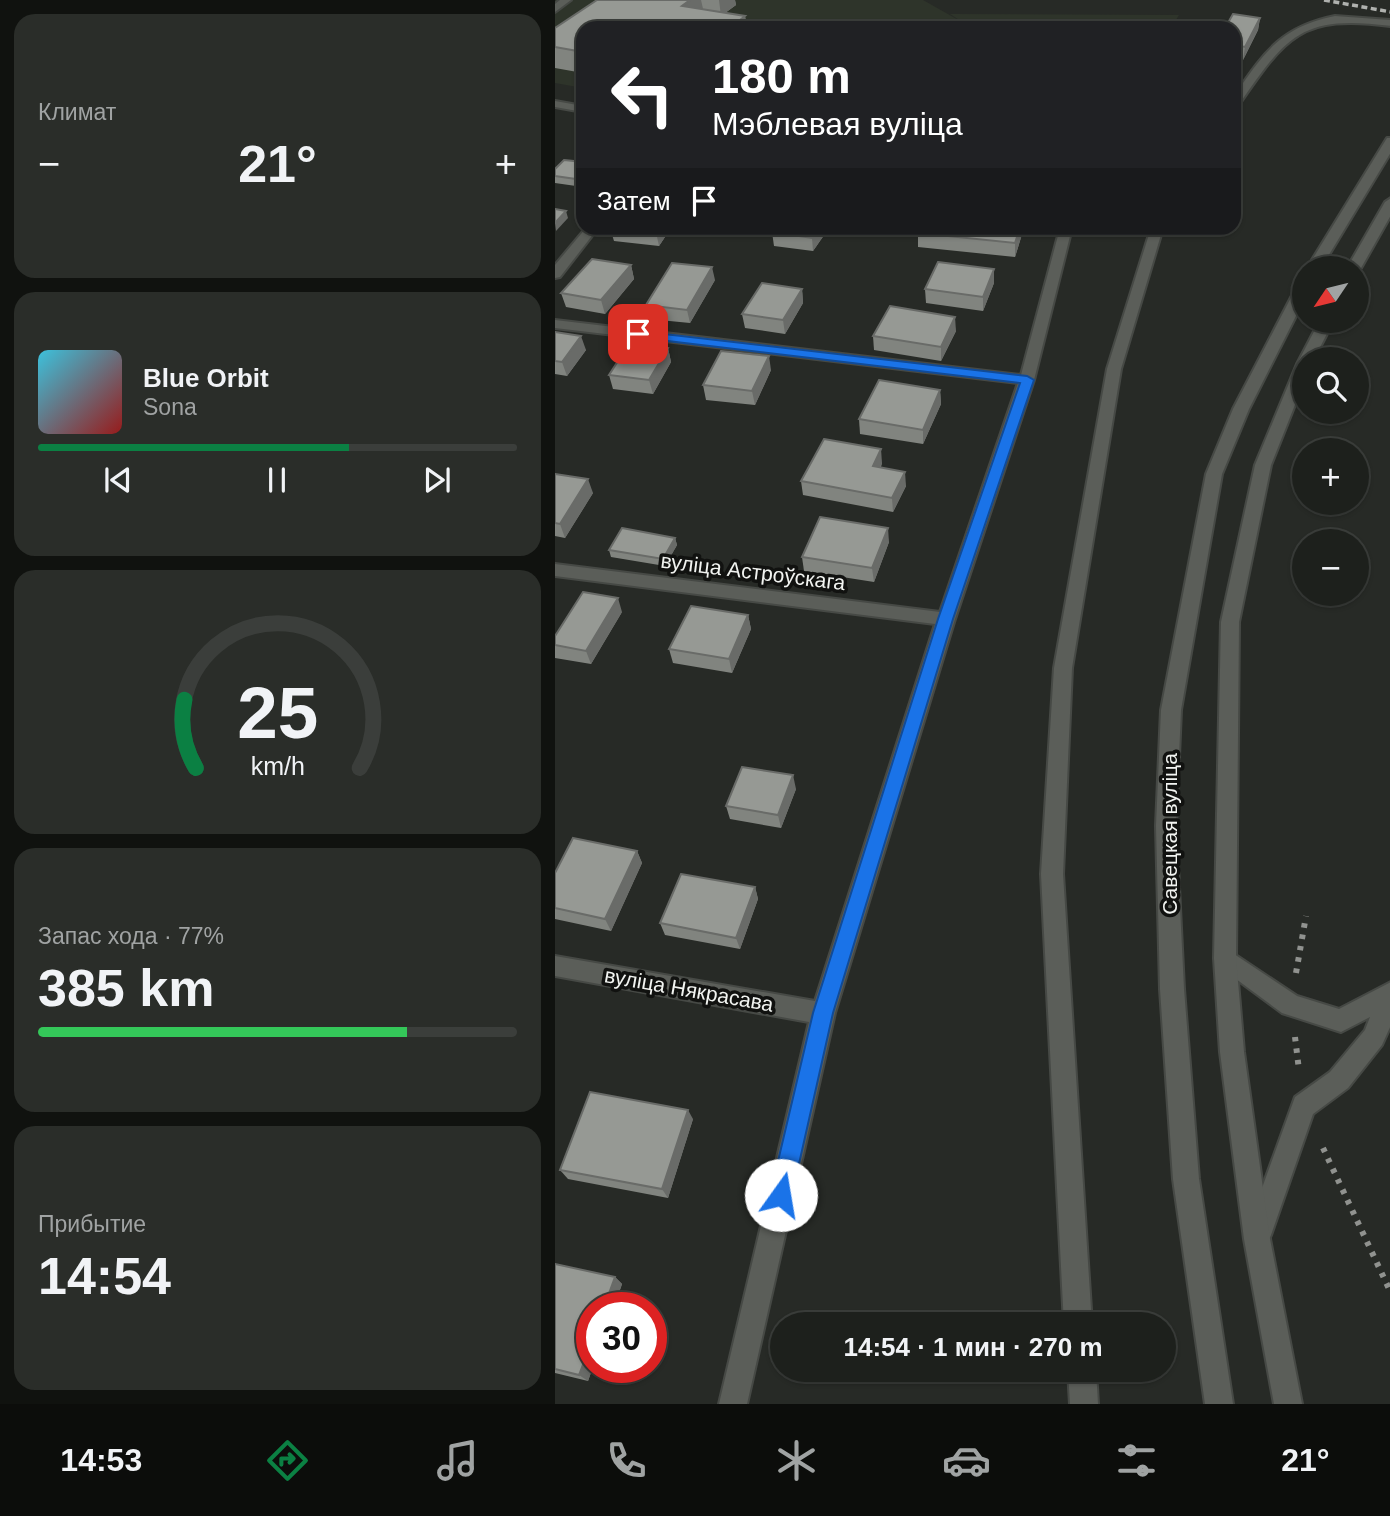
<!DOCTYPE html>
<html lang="ru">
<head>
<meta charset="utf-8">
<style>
	:root { --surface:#1d201c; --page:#2a2d29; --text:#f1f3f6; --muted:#a0a3a3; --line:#3b3e3b; --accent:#0b8043 }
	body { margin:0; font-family:Helvetica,sans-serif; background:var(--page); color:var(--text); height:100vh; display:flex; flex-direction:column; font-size:26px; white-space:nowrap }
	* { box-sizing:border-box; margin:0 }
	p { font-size:23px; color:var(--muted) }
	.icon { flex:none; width:38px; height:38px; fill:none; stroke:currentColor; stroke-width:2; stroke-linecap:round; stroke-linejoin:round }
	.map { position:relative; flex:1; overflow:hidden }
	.sheet { display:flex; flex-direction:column; gap:14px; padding:14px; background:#10120f; width:555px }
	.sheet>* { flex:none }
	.top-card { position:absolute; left:21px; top:21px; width:665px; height:214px; border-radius:21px; box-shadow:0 2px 5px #0004,0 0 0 2px var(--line); background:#202124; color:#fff; overflow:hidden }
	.needle { width:46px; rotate:235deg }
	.buttons { position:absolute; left:737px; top:256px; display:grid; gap:14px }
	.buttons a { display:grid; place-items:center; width:77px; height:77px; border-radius:50%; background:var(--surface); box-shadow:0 2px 5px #0004,0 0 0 2px var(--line); font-size:35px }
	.speed { position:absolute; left:21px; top:1292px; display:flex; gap:14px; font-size:35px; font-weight:700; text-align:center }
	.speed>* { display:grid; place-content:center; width:91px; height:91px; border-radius:50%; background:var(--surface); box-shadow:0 2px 5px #0004,0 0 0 2px var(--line); line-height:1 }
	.speed .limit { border:10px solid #d22; background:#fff; color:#111 }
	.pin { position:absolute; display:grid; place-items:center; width:60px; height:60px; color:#fff; margin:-30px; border-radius:14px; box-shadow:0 4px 10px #0006 }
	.me { position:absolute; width:77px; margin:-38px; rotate:13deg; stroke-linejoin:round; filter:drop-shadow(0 0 5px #0008) }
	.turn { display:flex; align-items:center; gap:24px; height:147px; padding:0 21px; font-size:32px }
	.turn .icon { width:91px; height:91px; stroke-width:2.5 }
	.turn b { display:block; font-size:49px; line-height:60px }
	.then { display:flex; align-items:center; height:66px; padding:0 21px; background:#0003; gap:14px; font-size:26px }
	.big { font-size:52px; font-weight:700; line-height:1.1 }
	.sheet .widget { flex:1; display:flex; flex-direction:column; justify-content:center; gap:10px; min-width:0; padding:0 24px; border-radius:21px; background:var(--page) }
	.sheet .dial { align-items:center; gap:0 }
	.dial svg { height:182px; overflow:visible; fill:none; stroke:var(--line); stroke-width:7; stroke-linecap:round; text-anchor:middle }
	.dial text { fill:var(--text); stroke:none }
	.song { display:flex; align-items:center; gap:21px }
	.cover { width:84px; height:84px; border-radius:10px; background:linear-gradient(135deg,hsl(190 70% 55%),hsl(0 70% 35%)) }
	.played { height:7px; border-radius:4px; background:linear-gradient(90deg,var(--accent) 65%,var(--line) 65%) }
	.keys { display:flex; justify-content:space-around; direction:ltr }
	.heat { display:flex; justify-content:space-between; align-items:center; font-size:38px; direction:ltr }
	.charge { height:10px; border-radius:5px; background:linear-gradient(90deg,#34c759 77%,var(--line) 0) }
	.trip { position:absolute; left:215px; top:1312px; width:406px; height:70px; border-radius:35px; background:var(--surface); box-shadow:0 2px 5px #0004,0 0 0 2px var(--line); font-weight:700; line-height:70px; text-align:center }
	.tab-bar { display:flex; height:112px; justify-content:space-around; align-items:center; background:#0c0d0b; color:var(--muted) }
	.tab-bar .icon { width:49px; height:49px }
	.tab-bar .current { color:var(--accent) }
	.tab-bar b { font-size:32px; color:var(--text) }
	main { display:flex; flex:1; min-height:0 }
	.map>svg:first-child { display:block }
	.built { fill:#2e342a }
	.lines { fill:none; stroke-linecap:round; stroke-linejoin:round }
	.service-casing { stroke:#464945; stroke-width:4 }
	.minor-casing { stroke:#464945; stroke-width:4 }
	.tertiary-casing { stroke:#464945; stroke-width:4 }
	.path { stroke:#90928f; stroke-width:6; stroke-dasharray:4.5 7; stroke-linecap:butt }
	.service { fill:#5b5e59; fill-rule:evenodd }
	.minor { fill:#5b5e59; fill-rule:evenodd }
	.tertiary { fill:#5b5e59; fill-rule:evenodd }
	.rail { stroke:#afb1ae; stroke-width:3.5; stroke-dasharray:6 3.5; stroke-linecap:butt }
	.wall { fill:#81847f }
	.shaded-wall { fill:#696b68 }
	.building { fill:#969994; stroke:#696b68; stroke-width:2 }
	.route { fill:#1a73e8; stroke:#114b97; stroke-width:2 }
	.labels { text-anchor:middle; stroke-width:7; stroke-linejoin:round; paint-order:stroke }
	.street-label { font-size:21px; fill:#f2f4f1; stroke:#111210 }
</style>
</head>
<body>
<main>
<section class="sheet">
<div class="widget"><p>Климат</p>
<div class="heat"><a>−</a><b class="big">21°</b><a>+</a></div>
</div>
<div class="widget">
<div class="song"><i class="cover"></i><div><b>Blue Orbit</b><p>Sona</p></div></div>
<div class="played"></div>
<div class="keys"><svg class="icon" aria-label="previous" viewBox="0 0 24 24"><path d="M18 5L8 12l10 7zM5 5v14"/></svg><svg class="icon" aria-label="pause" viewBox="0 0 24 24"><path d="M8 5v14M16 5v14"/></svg><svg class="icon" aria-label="next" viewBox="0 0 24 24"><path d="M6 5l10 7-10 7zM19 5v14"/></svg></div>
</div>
<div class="widget dial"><svg viewBox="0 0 100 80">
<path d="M14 69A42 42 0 1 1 86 69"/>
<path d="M14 69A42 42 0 0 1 9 39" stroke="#0b8043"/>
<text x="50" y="56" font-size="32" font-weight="700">25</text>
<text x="50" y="72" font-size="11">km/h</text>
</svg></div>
<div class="widget"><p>Запас хода · 77%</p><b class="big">385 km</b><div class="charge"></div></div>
<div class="widget"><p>Прибытие</p><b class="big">14:54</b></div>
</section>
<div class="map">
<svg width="836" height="1404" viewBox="0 0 836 1404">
	<rect width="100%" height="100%" fill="#272a26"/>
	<polygon class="built" points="0,0 368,0 407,22 395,14 624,15 616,28 28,28 28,88 0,83"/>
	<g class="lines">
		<g class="service-casing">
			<polygon id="service" points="5,0 16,0 0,12 0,4"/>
		</g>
		<g class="minor-casing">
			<g id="minor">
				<path d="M 780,16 L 836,20 L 836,26 C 746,14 731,36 683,106 L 679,107 L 679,96 C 709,53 725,27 780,16 Z"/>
				<polygon points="31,228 43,228 5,277 0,278 0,265"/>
				<polygon points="505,228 517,228 479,380 400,619 280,1013 192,1404 164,1404 254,1022 0,976 0,956 260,1001 380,624 0,576 0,564 385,612 463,383 0,328 0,320 466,375"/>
				<polygon points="596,228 608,228 566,369 517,668 508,874 537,1325 509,1325 486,874 499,668 552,369"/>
				<polygon points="670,948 742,996 784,1009 836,982 836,1025 827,1045 793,1088 758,1114 716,1235 712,1244 703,1248 694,1244 690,1235 740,1097 775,1072 810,1030 815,1017 786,1032 727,1013 662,965 659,958 662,951"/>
				<polygon points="513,1370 541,1370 543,1404 515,1404"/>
			</g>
		</g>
		<g class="tertiary-casing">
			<g id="tertiary">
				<polygon points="0,101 28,106 28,112 0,107"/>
				<polygon points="832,138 836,138 836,152 766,268 752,268"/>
				<polygon points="836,198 836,215 806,268 802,271 802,268 792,268 830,202"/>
				<polygon points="749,282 749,300 694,409 667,474 626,710 621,826 629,989 644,1179 678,1404 650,1404 618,1179 605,989 601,826 606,710 651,474 678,409 742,286"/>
				<polygon points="765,320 779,320 759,359 749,359 749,382 716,465 684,622 681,958 689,1052 715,1239 747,1404 719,1404 689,1239 665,1052 659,958 666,622 700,465 742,364"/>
			</g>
		</g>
		<g class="path">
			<polyline points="741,973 751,916"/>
			<polyline points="740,1037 744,1070"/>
			<polyline points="768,1148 836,1293"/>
		</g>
		<use href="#service" class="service"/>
		<use href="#minor" class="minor"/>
		<use href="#tertiary" class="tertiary"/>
		<polyline class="rail" points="769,0 836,12"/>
	</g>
	<g class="wall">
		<polygon points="42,0 180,0 181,5 170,13 190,16 192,28 28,28 28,73 0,68 0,28"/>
		<polygon points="705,18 703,30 688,60 679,58 679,28"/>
		<polygon points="28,162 28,187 0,183 0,169"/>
		<polygon points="55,228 116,228 104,246 59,241"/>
		<polygon points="274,228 258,251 219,246 217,232"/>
		<polygon points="365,228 469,228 460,257 363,247 363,233"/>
		<polygon points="76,265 79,279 50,314 11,307 6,293"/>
		<polygon points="160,280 135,323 94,319 91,305"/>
		<polygon points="439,283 428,311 371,303 370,289"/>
		<polygon points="247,289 248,303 230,334 190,328 187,314"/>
		<polygon points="401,331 386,361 319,350 318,336"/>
		<polygon points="0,332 31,350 12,376 0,374"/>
		<polygon points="113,348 116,362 98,394 58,389 54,375"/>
		<polygon points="216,370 200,405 151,400 148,385"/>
		<polygon points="385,390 386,404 368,444 305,434 304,419"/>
		<polygon points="327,463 326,467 351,486 338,512 248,495 246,481"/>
		<polygon points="0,474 38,493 10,538 0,536"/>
		<polygon points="120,538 122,545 110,566 56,557 54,550"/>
		<polygon points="334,542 319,582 249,571 247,557"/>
		<polygon points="67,612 36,664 0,658 0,636"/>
		<polygon points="193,615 196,629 177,673 118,663 114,649"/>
		<polygon points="241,789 226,828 175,819 171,806"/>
		<polygon points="82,851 87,863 56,931 0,919 0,873"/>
		<polygon points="200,887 203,899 185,949 110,935 105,923"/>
		<polygon points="138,1119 113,1198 13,1179 5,1170"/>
		<polygon points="0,1264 60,1277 67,1284 33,1381 0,1373"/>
	</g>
	<g class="shaded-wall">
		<polygon points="135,0 146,0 149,13 127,6"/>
		<polygon points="164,0 180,0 181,5 166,16"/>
		<polygon points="190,16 192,28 175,28"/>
		<polygon points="705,18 703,30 688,60 690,47"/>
		<polygon points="11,211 13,218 1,231 0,223"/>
		<polygon points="104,228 116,228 104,246 101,232"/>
		<polygon points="264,228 274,228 258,251 257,238"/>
		<polygon points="465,228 469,228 460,257 460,243"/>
		<polygon points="76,265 79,279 50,314 46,300"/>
		<polygon points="157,267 160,280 135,323 132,310"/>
		<polygon points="439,269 439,283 428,311 428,297"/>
		<polygon points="247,289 248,303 230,334 228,320"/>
		<polygon points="400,317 401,331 386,361 386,347"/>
		<polygon points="26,336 31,350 12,376 7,362"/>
		<polygon points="113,348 116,362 98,394 94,380"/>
		<polygon points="214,356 216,370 200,405 197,391"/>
		<polygon points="385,390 386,404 368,444 368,430"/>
		<polygon points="326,449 327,463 319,480 318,466"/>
		<polygon points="350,472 351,486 338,512 337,498"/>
		<polygon points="33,479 38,493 10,538 5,524"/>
		<polygon points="333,528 334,542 319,582 317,568"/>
		<polygon points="120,538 122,545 110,566 108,559"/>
		<polygon points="63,598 67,612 36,664 31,651"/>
		<polygon points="193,615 196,629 177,673 174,659"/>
		<polygon points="238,775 241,789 226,828 223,815"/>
		<polygon points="82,851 87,863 56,931 50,919"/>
		<polygon points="200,887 203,899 185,949 181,938"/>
		<polygon points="133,1110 138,1119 113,1198 107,1189"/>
		<polygon points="60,1277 67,1284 59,1307 49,1307"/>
		<polygon points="37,1341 38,1367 33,1381 24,1375"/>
	</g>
	<g class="building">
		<polygon points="42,0 135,0 127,6 190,16 175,28 109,28 100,26 98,28 28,28 28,52 0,47 0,28"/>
		<polygon points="678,14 705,18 690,47 679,45 679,28 670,28"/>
		<polygon points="9,160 28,162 28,180 0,176 0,169"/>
		<polygon points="0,209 11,211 0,223"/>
		<polygon points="60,228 104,228 101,232"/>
		<polygon points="220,228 264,228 257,238 217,232"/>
		<polygon points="365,228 465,228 460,243 363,233"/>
		<polygon points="37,259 76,265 46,300 6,293"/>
		<polygon points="383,262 439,269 428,297 370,289"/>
		<polygon points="117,263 157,267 132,310 91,305"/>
		<polygon points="207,283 247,289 228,320 187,314"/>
		<polygon points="335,306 400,317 386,347 318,336"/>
		<polygon points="0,332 26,336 7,362 0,361"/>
		<polygon points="74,344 113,348 94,380 54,375"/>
		<polygon points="166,351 214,356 197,391 148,385"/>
		<polygon points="324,380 385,390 368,430 304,419"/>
		<polygon points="269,439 326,449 318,466 350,472 337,498 246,481"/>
		<polygon points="0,474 33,479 5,524 0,523"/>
		<polygon points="265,517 333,528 317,568 247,557"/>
		<polygon points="67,528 120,538 108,559 54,550"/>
		<polygon points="28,592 63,598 31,651 0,645 0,636"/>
		<polygon points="136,606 193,615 174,659 114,649"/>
		<polygon points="187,767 238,775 223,815 171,806"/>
		<polygon points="18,838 82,851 50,919 0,908 0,873"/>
		<polygon points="126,874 200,887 181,938 105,923"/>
		<polygon points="35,1092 133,1110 107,1189 5,1170"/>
		<polygon points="0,1264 60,1277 49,1307 37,1307 37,1341 24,1375 0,1369"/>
	</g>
	<polygon class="route" points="83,331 472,376 479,380 398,619 278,1013 237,1195 234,1203 226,1206 219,1203 215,1195 258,1013 383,619 465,383 79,337 77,334"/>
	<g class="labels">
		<g class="street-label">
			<text transform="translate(198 572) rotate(7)" y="7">вуліца Астроўскага</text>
			<text transform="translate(615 834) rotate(-90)" y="7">Савецкая вуліца</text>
			<text transform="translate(134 990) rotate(10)" y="7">вуліца Някрасава</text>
		</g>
	</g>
</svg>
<div class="buttons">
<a><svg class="needle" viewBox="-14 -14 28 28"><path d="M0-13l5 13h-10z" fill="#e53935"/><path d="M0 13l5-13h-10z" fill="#a0a3a3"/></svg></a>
<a><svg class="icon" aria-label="search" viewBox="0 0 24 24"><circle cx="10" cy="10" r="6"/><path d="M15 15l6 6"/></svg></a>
<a>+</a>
<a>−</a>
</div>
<div class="speed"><div class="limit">30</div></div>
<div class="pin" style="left:83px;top:334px;background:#d93025"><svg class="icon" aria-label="arrive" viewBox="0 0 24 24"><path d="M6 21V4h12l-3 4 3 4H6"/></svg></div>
<svg class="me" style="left:226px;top:1195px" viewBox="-20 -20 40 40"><circle r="19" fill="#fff"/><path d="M0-13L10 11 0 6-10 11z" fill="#1a73e8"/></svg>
<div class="trip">14:54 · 1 мин · 270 m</div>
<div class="top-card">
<div class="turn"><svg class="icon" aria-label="left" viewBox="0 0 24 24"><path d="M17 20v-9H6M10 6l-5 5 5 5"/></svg><div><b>180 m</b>Мэблевая вуліца</div></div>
<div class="then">Затем<svg class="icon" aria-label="arrive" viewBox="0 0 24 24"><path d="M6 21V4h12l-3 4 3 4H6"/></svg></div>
</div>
</div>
</main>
<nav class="tab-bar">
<b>14:53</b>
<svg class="icon current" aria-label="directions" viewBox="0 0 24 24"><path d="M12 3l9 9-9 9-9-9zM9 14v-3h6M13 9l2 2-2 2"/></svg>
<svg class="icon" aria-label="music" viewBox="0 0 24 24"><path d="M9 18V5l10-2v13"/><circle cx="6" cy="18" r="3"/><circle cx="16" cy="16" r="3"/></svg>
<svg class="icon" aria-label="phone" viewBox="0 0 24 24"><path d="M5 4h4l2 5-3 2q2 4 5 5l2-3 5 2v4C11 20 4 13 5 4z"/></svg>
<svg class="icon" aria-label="climate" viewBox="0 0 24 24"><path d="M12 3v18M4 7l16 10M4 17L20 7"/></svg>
<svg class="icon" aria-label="car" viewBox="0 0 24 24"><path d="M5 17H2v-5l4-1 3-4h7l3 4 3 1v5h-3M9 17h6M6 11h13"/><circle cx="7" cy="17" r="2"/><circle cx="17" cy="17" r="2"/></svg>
<svg class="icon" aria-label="filters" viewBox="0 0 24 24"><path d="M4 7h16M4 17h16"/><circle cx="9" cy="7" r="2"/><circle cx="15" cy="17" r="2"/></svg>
<b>21°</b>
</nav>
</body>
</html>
